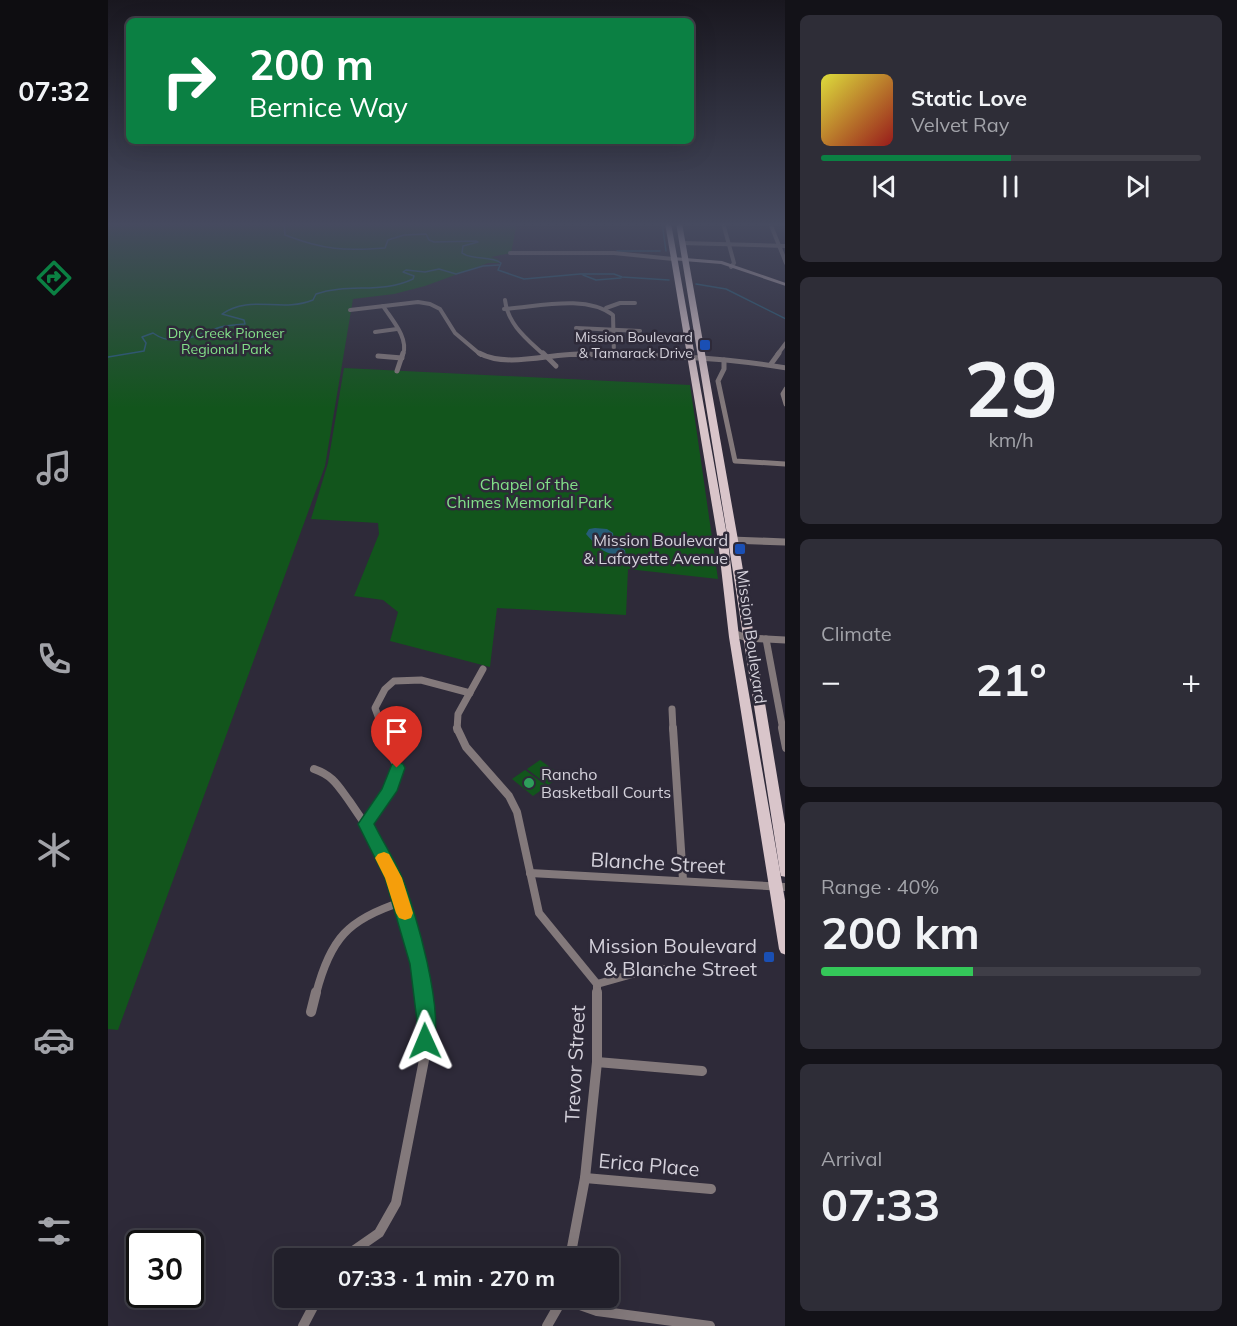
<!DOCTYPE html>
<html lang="en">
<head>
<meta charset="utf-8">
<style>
	:root { --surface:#22202b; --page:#2e2d37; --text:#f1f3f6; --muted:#a2a3a9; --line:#3f3e47; --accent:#0b8043 }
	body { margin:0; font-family:Mulish,sans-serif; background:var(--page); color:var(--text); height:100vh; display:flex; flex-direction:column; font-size:22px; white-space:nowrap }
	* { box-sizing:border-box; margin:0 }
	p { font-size:20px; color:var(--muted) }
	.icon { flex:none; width:33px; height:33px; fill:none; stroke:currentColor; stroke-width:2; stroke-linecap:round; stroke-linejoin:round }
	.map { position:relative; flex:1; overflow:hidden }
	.panel { display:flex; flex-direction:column; gap:15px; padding:15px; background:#131218; width:452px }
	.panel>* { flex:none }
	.guide { position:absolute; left:18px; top:18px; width:568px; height:126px; border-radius:9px; box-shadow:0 6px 24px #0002,0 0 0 2px var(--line); background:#0b8043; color:#fff; overflow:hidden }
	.speed { position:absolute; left:18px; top:1230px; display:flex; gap:12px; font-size:30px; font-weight:700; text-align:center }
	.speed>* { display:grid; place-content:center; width:78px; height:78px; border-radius:50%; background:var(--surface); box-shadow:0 6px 24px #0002,0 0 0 2px var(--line); line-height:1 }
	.speed .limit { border:3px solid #111; border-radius:9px; background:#fff; color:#111 }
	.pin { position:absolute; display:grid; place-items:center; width:51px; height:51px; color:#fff; margin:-62px -26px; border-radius:50% 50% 50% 0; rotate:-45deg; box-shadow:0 0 6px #0007 }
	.pin .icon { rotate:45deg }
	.me { position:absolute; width:66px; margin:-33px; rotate:359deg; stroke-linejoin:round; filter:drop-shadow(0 0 4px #0008) }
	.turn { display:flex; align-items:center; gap:21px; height:126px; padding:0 24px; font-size:27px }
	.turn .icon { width:78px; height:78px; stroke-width:2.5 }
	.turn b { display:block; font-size:42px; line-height:51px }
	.big { font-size:45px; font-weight:700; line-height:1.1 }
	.panel .widget { flex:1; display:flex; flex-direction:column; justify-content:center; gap:9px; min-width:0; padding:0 21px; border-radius:9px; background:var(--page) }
	.panel .dial { align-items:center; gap:0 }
	.dial b { font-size:78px; line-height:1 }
	.song { display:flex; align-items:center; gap:18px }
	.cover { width:72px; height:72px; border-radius:9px; background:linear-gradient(135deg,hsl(60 70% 55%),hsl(0 70% 35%)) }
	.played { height:6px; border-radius:3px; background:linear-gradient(90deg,var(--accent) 50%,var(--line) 50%) }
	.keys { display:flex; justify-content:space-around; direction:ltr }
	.heat { display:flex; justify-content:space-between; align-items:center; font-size:33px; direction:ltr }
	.charge { height:9px; border-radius:4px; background:linear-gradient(90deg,#34c759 40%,var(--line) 0) }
	.trip { position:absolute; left:166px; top:1248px; width:345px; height:60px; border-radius:9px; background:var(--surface); box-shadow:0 6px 24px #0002,0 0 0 2px var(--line); font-weight:700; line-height:60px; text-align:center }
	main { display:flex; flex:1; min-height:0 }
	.menu { display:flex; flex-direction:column; width:108px; justify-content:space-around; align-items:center; background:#0e0d11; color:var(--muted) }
	.menu .icon { width:42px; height:42px }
	.menu .on { color:var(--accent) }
	.menu b { font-size:27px; color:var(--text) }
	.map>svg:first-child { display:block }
	.green { fill:#12551c }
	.water { fill:#265d78 }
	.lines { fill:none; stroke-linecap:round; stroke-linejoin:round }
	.stream { stroke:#265d78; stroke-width:1.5 }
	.minor-far4 { stroke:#83797b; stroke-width:4 }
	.minor-far3 { stroke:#83797b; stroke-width:5 }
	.minor-far2 { stroke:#83797b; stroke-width:7 }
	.minor-far1 { stroke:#83797b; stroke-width:8 }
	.minor { stroke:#83797b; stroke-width:10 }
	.secondary { fill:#b4a4a8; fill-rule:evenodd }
	.primary { fill:#d9c5ca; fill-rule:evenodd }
	.route { fill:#0b8043; stroke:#07532c; stroke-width:1.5 }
	.slow { fill:#f59e0b }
	.transit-dot { fill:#1a4fb4; stroke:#2e2a39; stroke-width:2 }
	.leisure-dot { fill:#2e9e5b; stroke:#2e2a39; stroke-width:2 }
	.labels { text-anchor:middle; stroke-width:5; stroke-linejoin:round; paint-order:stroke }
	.far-park-label { font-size:14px; fill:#83e089; stroke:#2e2a39 }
	.far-poi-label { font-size:14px; fill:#d4d1db; stroke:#2e2a39; text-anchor:end }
	.park-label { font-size:16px; fill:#83e089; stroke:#2e2a39 }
	.poi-label { font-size:16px; fill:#d4d1db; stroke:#2e2a39; text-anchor:end }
	.street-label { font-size:16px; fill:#d4d1db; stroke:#2e2a39 }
	.near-street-label { font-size:20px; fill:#d4d1db; stroke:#2e2a39 }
	.near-poi-label { font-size:20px; fill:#d4d1db; stroke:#2e2a39; text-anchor:end }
</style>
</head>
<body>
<main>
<nav class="menu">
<b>07:32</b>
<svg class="icon on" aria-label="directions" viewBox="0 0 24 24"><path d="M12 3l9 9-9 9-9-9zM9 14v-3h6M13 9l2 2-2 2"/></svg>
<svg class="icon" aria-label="music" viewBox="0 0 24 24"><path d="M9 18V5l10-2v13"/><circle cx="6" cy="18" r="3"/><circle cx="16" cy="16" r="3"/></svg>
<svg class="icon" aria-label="phone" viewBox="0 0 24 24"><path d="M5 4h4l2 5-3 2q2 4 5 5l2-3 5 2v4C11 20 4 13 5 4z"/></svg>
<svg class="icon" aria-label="climate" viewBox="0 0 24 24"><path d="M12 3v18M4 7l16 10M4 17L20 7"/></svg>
<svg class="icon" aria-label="car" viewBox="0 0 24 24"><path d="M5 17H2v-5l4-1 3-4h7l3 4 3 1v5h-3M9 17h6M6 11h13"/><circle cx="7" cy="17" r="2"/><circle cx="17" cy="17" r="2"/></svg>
<svg class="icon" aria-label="filters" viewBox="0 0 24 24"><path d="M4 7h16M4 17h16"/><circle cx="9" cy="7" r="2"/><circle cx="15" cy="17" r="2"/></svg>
</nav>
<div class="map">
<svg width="678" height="1326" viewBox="0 0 678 1326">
	<rect width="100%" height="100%" fill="#2e2a39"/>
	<g class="green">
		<polygon points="0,223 409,223 403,253 383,257 391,260 391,263 380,263 317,286 286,294 245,299 217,466 10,1030 0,1029"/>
		<polygon points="236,368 582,385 610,579 520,569 518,615 389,608 382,667 282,641 290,612 275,600 246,596 271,534 270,523 203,519 220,463"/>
		<polygon points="432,760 454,776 440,785 419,769"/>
		<polygon points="417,770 439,786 425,796 404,779"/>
	</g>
	<path class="water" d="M 487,528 L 499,529 L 505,533 L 506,542 L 517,550 L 518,557 C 496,553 494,552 478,534 L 481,529 Z"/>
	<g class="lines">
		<g class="stream">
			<path d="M 176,223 L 177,235 C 216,250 236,251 277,248 L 280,240 L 296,235 L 318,234 L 321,240 L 326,242 L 368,241 L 370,242 L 355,246 L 354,253 C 366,261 382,255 393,263 L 390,270 L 416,279 L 472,274 L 506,274 L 514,277 L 561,280"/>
			<polyline points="554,223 558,251"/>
			<polyline points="509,251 552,251"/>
			<polyline points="475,275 488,280 513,278"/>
			<polyline points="588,284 618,289 678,319"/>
			<path d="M 0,357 L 36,351 L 38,343 L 34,337 L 45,333 C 67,349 90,334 113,327 C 121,325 129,325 137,324 L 136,320 L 114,314 C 142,294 173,313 205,300 L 208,294 C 241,283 274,294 305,279 L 306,276 L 295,272 L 298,270 L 317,272 L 331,269 L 348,274 L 375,266 L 391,265"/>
		</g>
		<g class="minor-far4">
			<polyline points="615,223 626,263 623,267"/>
			<polyline points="662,223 678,263"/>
			<polyline points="574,243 678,246"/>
			<polyline points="402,253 506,253 565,259"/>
			<path d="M 397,300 C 400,325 419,339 436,355"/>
			<path d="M 275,306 C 284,320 301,338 295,355"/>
			<polyline points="498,308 512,303 527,303"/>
			<path d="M 396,309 C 429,307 477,294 505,315 L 506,355"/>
			<polyline points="242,310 310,302 322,304 332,309 347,333 373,355"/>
			<polyline points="468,328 532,331"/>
			<polyline points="267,332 289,329"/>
			<polyline points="456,355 504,355"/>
			<polyline points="669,355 678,343"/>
		</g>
		<g class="minor-far3">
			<path d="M 371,353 C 398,368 441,354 471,354 C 540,355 611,356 678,368"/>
			<polyline points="435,353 448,366"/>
			<polyline points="270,356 294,358"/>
			<polyline points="616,360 616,369 610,381 627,461 678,464"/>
			<polyline points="663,364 671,353"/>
			<polyline points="289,371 295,353"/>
			<polyline points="678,389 675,394 678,404"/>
		</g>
		<g class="minor-far2">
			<polyline points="623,540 678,542"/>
			<polyline points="625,633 639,638 678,640"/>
			<polyline points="658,639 675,730"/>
			<polyline points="564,709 565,730"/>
			<polyline points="275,730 267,708 277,689 286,681 313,680 362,693"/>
			<polyline points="349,730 350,714 375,669"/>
		</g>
		<g class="minor-far1">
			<polyline points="349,728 358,747 401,796 409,812 431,913 489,984 489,994"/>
			<polyline points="565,728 575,880"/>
			<polyline points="674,728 678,748"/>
			<path d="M 206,769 C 226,776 230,786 242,802 C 283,858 306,926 315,994"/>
			<polyline points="258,824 281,791 289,768 274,728"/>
			<polyline points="422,873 678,887"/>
			<polyline points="489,984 546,968 583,972"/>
			<path d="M 208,994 C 222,939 240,919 294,902"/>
		</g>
		<g class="minor">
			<polyline points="203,1012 208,992"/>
			<polyline points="489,1062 594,1071"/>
			<polyline points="477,1178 603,1189"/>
			<polyline points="235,1258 271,1233 288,1203 316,1060 318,1021 314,992"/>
			<polyline points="462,1258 477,1178 489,1062 489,992"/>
			<polyline points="455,1299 489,1311 602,1326"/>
			<polyline points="195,1326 204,1309 206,1298"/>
			<polyline points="439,1326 455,1298"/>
		</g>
		<polygon class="secondary" points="565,257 614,261 678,283 678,286 613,264 563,260 563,258"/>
		<g class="primary">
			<polygon points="557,223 563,223 620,541 631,637 678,906 678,955 673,953 671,949 621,637 610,541"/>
			<polygon points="568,223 574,223 630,540 678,830 678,877 673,876 672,872 620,540"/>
		</g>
	</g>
	<linearGradient id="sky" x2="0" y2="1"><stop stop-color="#19171f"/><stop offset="0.55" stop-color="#464a5f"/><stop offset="1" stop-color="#464a5f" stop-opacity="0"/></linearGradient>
	<rect width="678" height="408" fill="url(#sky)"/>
	<path class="route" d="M 289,762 L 295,764 L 297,768 L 289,791 L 266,824 C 275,842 286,859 294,877 C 307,909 338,1016 324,1047 L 317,1049 L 310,1047 L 308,1041 L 309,1021 L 302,964 L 277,878 L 250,824 L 274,789 L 284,764 Z"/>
	<polygon class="slow" points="276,852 281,854 294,878 305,913 303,918 297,920 291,918 288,913 277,878 267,858 270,854"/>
	<g class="transit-dot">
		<rect x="591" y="339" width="12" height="12" rx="3"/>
		<rect x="626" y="543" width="12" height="12" rx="3"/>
		<rect x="655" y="951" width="12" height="12" rx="3"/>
	</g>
	<circle class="leisure-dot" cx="421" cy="783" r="6"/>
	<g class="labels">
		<g class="far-park-label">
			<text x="118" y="338">Dry Creek Pioneer<tspan x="118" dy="16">Regional Park</tspan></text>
		</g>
		<g class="far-poi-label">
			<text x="585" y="342">Mission Boulevard<tspan x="585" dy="16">&amp; Tamarack Drive</tspan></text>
		</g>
		<g class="park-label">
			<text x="421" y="490">Chapel of the<tspan x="421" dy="18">Chimes Memorial Park</tspan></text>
		</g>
		<g class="poi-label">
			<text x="620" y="546">Mission Boulevard<tspan x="620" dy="18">&amp; Lafayette Avenue</tspan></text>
			<text x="433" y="780" text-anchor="start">Rancho<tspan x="433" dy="18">Basketball Courts</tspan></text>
		</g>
		<g class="street-label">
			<text transform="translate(644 637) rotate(82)" y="6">Mission Boulevard</text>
		</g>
		<g class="near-street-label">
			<text transform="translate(550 863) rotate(3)" y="7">Blanche Street</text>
			<text transform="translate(467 1064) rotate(-87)" y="7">Trevor Street</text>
			<text transform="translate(541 1165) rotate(5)" y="7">Erica Place</text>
		</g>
		<g class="near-poi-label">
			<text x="649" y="953">Mission Boulevard<tspan x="649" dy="23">&amp; Blanche Street</tspan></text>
		</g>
	</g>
</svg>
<div class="speed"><div class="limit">30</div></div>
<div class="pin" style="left:289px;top:768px;background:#d93025"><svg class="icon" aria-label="arrive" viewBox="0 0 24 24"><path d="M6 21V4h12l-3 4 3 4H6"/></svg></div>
<svg class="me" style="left:317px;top:1041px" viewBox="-20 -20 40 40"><path d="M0-17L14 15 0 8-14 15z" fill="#0b8043" stroke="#fff" stroke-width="4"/></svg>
<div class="trip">07:33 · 1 min · 270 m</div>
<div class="guide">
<div class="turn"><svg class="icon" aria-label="right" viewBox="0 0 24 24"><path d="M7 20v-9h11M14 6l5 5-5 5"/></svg><div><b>200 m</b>Bernice Way</div></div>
</div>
</div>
<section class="panel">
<div class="widget">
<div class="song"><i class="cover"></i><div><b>Static Love</b><p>Velvet Ray</p></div></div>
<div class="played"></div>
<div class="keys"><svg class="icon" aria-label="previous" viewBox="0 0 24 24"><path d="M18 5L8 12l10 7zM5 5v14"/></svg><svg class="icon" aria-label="pause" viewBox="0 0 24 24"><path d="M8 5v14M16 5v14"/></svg><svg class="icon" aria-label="next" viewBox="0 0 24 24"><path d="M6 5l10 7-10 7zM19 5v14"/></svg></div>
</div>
<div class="widget dial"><b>29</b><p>km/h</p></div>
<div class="widget"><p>Climate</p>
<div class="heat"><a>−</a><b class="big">21°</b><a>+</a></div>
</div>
<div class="widget"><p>Range · 40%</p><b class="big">200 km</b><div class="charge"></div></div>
<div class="widget"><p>Arrival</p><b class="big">07:33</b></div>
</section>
</main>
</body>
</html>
